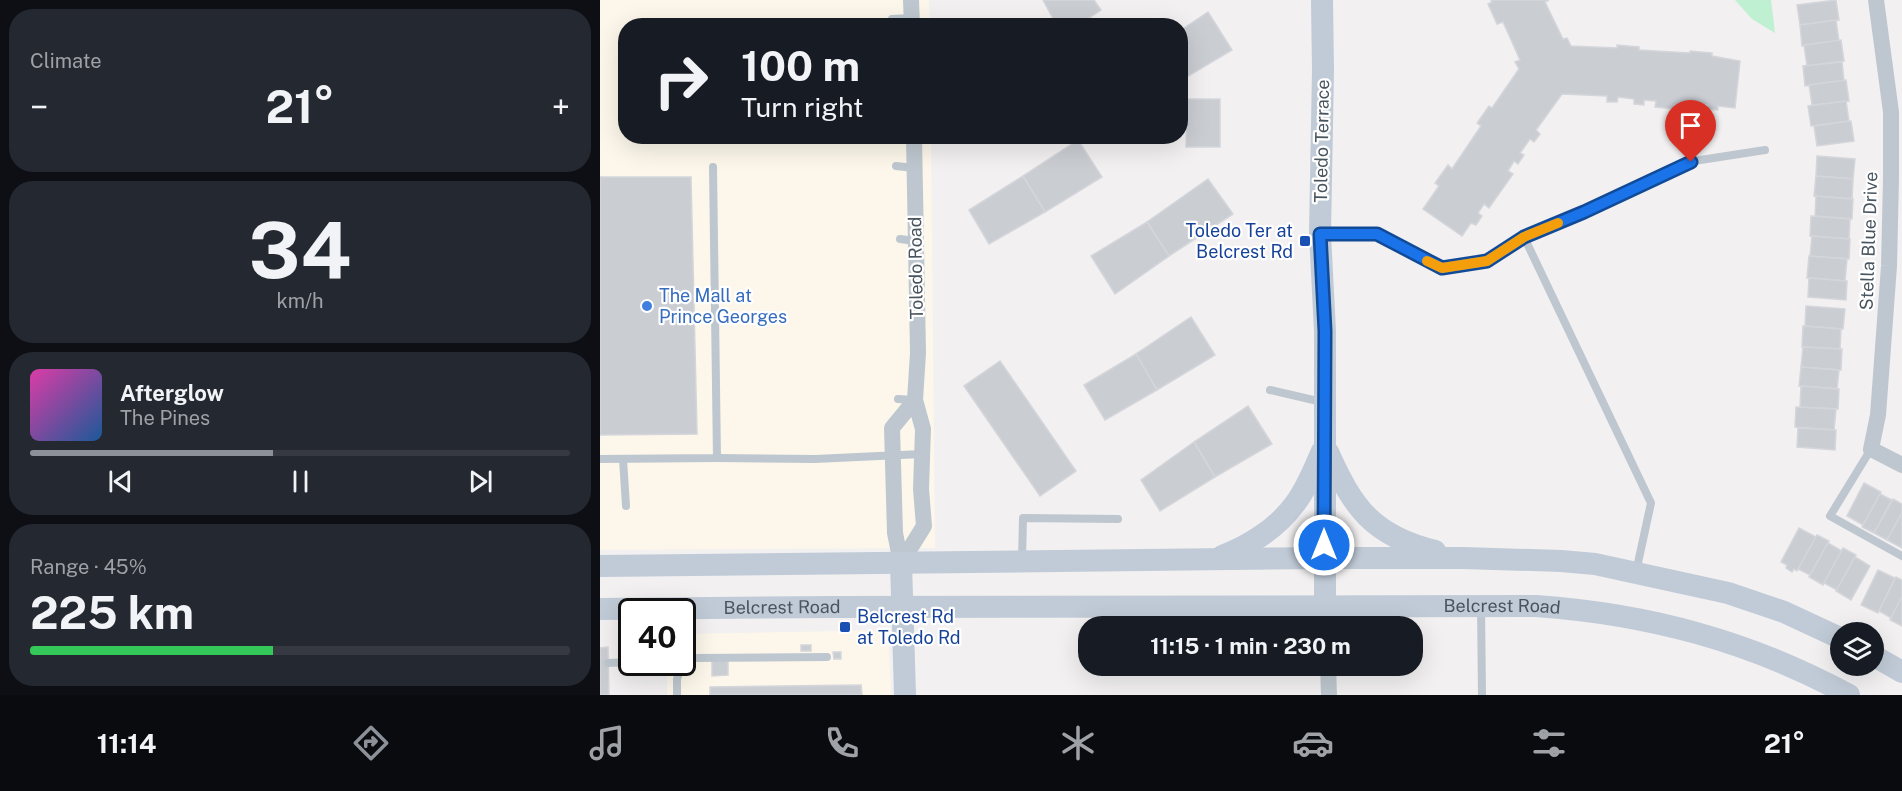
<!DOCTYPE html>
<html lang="en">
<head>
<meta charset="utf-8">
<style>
	:root { --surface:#171b24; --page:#242831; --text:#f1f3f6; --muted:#9ea1a6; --line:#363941; --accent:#8c9099 }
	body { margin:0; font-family:"Public Sans",sans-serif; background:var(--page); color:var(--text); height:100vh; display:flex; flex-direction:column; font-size:22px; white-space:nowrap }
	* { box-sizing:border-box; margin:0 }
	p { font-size:20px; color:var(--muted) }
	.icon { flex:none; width:33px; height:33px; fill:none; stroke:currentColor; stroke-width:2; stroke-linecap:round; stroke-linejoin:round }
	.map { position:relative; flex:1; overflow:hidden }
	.drawer { display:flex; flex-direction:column; gap:9px; padding:9px; background:#0d0f14; width:600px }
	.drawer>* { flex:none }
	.banner { position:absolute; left:18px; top:18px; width:570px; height:126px; border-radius:24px; box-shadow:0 6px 24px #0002; background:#171b24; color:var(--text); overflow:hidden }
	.tools { position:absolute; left:1230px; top:622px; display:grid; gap:12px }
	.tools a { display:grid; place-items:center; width:54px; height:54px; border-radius:50%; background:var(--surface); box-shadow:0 6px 24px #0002; font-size:30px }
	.speed { position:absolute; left:18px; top:598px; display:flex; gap:12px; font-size:30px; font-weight:700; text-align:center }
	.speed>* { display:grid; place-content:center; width:78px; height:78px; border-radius:50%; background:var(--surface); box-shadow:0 6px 24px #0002; line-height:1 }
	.speed .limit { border:3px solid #111; border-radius:9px; background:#fff; color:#111 }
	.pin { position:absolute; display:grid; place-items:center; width:51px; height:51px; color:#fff; margin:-62px -26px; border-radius:50% 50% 50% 0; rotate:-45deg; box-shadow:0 0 6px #0007 }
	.pin .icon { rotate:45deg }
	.me { position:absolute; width:66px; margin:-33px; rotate:0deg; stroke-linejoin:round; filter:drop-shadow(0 0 4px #0008) }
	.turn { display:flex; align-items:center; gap:21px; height:126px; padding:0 24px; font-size:27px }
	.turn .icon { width:78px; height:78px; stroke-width:2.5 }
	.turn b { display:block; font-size:42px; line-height:51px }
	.big { font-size:45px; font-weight:700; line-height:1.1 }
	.drawer .widget { flex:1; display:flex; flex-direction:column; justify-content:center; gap:9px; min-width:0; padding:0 21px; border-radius:24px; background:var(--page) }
	.drawer .dial { align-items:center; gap:0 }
	.dial b { font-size:78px; line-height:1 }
	.song { display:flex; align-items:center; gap:18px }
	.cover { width:72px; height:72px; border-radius:9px; background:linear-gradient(135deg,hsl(320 70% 55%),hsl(210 70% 35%)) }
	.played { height:6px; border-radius:3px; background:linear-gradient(90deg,var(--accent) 45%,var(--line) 45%) }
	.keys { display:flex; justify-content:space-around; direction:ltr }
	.heat { display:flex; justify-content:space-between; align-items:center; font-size:33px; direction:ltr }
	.charge { height:9px; border-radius:4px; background:linear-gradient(90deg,#34c759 45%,var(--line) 0) }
	.trip { position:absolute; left:478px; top:616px; width:345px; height:60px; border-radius:24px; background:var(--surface); box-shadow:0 6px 24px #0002; font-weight:700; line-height:60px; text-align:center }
	.dock { display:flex; height:96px; justify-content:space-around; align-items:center; background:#090b0e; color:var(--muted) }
	.dock .icon { width:42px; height:42px }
	.dock .on { color:var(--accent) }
	.dock b { font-size:27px; color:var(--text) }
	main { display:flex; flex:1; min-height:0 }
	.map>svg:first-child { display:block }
	.commercial { fill:#fcf7ea }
	.green { fill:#bef0d1 }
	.building { fill:#cacdd2; stroke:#d4d6db; stroke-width:1.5 }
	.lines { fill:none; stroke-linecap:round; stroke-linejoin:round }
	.lane { stroke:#bec7cf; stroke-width:8 }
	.street { stroke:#bec7cf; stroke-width:16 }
	.secondary { stroke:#c0cbd7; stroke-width:22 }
	.route-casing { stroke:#114b97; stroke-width:15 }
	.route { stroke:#1a73e8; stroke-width:10 }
	.slow { stroke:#f59e0b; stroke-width:10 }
	.transit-dot { fill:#1a4fb4; stroke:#fff; stroke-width:2 }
	.shop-dot { fill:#3f7fe0; stroke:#fff; stroke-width:2 }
	.labels { text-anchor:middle; stroke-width:4.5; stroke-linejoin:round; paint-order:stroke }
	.street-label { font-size:18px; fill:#48545e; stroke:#fff }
	.transit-label { font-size:18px; fill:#164399; stroke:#fff; text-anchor:end }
	.shop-label { font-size:18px; fill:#366cbe; stroke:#fff; text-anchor:start }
</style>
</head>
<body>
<main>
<section class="drawer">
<div class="widget"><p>Climate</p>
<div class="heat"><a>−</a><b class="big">21°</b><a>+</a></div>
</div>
<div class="widget dial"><b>34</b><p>km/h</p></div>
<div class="widget">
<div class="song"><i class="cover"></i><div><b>Afterglow</b><p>The Pines</p></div></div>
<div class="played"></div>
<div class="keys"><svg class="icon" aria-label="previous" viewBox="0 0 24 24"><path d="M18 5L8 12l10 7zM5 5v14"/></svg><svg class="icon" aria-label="pause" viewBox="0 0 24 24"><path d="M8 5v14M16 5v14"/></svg><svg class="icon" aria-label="next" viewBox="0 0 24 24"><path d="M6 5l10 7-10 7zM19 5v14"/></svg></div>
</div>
<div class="widget"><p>Range · 45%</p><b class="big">225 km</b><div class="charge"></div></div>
</section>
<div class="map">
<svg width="1302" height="695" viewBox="0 0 1302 695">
	<rect width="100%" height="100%" fill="#f2f0f0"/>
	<g class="commercial">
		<polygon points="0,0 329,0 330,25 26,26 26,136 331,137 335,548 0,550"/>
		<polygon points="288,630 291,695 67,695 67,663 82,663 83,634"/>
	</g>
	<polygon class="green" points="1135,0 1171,0 1175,33 1152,19"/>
	<g class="building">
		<polygon points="443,0 494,0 501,10 477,26 457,26"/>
		<polygon points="891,0 949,0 945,2 963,39 967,38 971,46 1017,48 1017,45 1039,47 1039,50 1090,53 1090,51 1112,53 1112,56 1140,61 1135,108 1118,106 1118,110 1107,109 1108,105 1097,104 1096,111 1055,107 1056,101 1044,100 1044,105 1034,104 1034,99 1018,97 1017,102 1007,102 1007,96 962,94 936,130 940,134 934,142 930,139 920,153 924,155 918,164 914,161 908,171 913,174 889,208 884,204 878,213 882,216 876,225 871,223 862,236 823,209 839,186 835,183 848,165 852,169 881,126 877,123 889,106 892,108 919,69 915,62 920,60 903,22 897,24 888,4 892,2"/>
		<polygon points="1236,0 1239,20 1200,25 1197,5"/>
		<polygon points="608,12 632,50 580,81 580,31"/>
		<polygon points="1236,20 1239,41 1202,46 1200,25"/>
		<polygon points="1241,40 1244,61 1207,66 1204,45"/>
		<polygon points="1242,62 1244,81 1205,86 1203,66"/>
		<polygon points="1246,80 1249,101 1212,105 1209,85"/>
		<polygon points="587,99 620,99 620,147 586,147"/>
		<polygon points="1246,101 1249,121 1211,126 1208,106"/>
		<polygon points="1251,121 1254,141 1217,146 1214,126"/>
		<polygon points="478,140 502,177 445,212 423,176"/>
		<polygon points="1217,156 1255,159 1253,179 1216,176"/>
		<polygon points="423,176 445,212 389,244 369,210"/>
		<polygon points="1216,176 1253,179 1252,199 1214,196"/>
		<polygon points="0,177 91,177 97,434 0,435"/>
		<polygon points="608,179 633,214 569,256 547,222"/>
		<polygon points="1216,196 1253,199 1252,219 1215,216"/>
		<polygon points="1211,216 1250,219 1249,239 1210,236"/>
		<polygon points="547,222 569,256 515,294 491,256"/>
		<polygon points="1212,236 1250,239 1249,259 1210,256"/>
		<polygon points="1209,256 1247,259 1245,281 1207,278"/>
		<polygon points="1209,278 1247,281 1246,300 1208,297"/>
		<polygon points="1206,306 1245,309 1243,329 1205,326"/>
		<polygon points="591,317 615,355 557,390 536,354"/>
		<polygon points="1203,326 1241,329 1240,349 1202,347"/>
		<polygon points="1203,347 1242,349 1241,370 1201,367"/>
		<polygon points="536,354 557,390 505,420 484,385"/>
		<polygon points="400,361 476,471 440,496 364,386"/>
		<polygon points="1201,367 1239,370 1237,389 1199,386"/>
		<polygon points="1201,386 1239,389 1238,409 1200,407"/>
		<polygon points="648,406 672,444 615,477 594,442"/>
		<polygon points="1196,407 1236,409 1234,430 1195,427"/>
		<polygon points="1198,428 1236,430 1235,450 1197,447"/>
		<polygon points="594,442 615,477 560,511 541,480"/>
		<polygon points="1264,483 1281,492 1263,525 1247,516"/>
		<polygon points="1280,494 1292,500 1274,533 1262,527"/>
		<polygon points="1293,499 1302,504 1302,513 1287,540 1274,533"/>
		<polygon points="1302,513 1302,548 1287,540"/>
		<polygon points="1199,528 1216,537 1197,571 1194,569 1192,572 1186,568 1187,565 1181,562"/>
		<polygon points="1217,535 1229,541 1210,575 1198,569"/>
		<polygon points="1228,543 1242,551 1223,585 1209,577"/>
		<polygon points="1243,548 1256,555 1237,590 1224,583"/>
		<polygon points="1255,557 1270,566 1251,600 1236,591"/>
		<polygon points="1278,570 1295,578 1278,613 1261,605"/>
		<polygon points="1296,577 1302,580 1302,596 1291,618 1279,611"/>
		<polygon points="1302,596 1302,626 1290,620"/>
		<rect x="201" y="645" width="10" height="6"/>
		<polygon points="8,647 9,695 0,695 0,648"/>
		<polygon points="233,652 241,652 241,659 234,659"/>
		<polygon points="112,660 128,660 128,675 112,676"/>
		<polygon points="261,685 262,695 110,695 110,687"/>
	</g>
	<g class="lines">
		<g class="lane">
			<polyline points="292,19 312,18"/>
			<polyline points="296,166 314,168"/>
			<polyline points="721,234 777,234 842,268 887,261 924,237 984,212 1094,161 1165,150"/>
			<polyline points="924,237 1051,503 1036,572"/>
			<polyline points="300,239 315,241"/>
			<polyline points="670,390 722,402"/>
			<polyline points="298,399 314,400"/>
			<polyline points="1271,449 1230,516 1302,556"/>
			<polyline points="117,458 215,459 322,454"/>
			<polyline points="0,459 117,458 113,167"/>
			<polyline points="23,459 26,506"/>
			<polyline points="422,561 423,518 518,519"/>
			<polyline points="881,606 882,695"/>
			<polyline points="725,607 727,627"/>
			<polyline points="8,663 32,662"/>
			<polyline points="77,695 77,679 82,665 95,658 227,657"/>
		</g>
		<g class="street">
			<polyline points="311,0 312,26"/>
			<polyline points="1276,0 1291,112 1291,179 1289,266 1278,415 1271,449 1302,465"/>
			<polyline points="301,563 324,526 321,489 323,429 315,400 318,353 314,136"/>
			<polyline points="301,563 295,533 292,428 315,400"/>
			<polyline points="728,666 729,695"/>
		</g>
		<g class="secondary">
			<polyline points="722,0 723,70 720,234 725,331 725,605"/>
			<path d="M 728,452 C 753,508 773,536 835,551"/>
			<path d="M 622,556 C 649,546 677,528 694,505 C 706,490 714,469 722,451"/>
			<polyline points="301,563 305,695"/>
			<polyline points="0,566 725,558 863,558 961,561 995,564 1128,593 1184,612 1240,638"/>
			<path id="s1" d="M 0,609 L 233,607 L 936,606 C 1048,614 1150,641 1249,695"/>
			<polyline points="1274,656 1302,672"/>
		</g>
	</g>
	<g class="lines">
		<g class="route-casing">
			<polyline id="route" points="724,545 725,331 720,234 777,234 842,268 887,261 924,237 984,212 1091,162"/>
		</g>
		<use href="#route" class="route"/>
		<polyline class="slow" points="827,261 842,268 887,261 924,237 958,223"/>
	</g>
	<g class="transit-dot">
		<rect x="699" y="235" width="12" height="12" rx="3"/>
		<rect x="239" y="621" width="12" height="12" rx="3"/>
	</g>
	<circle class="shop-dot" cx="47" cy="306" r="6"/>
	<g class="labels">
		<g class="street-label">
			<text transform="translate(722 141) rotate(-89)" y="6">Toledo Terrace</text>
			<text transform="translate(1269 241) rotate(-88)" y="6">Stella Blue Drive</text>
			<text transform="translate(316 268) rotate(-91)" y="6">Toledo Road</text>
			<text dy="6" stroke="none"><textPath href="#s1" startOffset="902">Belcrest Road</textPath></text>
			<text dy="6" stroke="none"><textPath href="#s1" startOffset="182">Belcrest Road</textPath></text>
		</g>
		<g class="transit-label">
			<text x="693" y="237">Toledo Ter at<tspan x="693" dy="21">Belcrest Rd</tspan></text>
			<text x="257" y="623" text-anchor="start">Belcrest Rd<tspan x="257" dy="21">at Toledo Rd</tspan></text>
		</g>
		<g class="shop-label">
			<text x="59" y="302">The Mall at<tspan x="59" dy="21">Prince Georges</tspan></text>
		</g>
	</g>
</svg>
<div class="tools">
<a><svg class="icon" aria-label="layers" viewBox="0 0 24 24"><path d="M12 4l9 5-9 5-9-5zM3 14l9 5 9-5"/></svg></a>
</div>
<div class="speed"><div class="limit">40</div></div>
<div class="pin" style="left:1091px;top:162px;background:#d93025"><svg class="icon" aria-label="arrive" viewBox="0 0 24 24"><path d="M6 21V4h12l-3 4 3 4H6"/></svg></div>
<svg class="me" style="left:724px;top:545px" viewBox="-20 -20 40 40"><circle r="17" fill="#1a73e8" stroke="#fff" stroke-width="3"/><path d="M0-11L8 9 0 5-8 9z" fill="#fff"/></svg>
<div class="trip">11:15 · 1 min · 230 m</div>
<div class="banner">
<div class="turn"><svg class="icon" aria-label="right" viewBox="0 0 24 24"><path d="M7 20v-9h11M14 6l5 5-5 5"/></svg><div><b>100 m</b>Turn right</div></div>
</div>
</div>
</main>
<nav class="dock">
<b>11:14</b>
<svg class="icon on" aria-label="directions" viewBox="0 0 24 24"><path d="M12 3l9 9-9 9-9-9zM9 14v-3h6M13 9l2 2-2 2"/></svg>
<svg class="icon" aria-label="music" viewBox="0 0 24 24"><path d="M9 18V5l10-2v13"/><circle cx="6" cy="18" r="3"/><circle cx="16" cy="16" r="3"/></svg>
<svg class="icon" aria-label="phone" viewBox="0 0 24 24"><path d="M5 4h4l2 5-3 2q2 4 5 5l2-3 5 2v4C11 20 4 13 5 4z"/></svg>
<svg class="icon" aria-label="climate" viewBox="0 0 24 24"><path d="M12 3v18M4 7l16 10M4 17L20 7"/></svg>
<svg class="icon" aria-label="car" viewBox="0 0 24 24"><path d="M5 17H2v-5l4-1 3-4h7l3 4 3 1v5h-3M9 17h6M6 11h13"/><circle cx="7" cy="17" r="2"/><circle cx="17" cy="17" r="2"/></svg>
<svg class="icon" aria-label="filters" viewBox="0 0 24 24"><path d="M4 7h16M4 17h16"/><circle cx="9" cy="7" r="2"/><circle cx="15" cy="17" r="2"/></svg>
<b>21°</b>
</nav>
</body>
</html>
